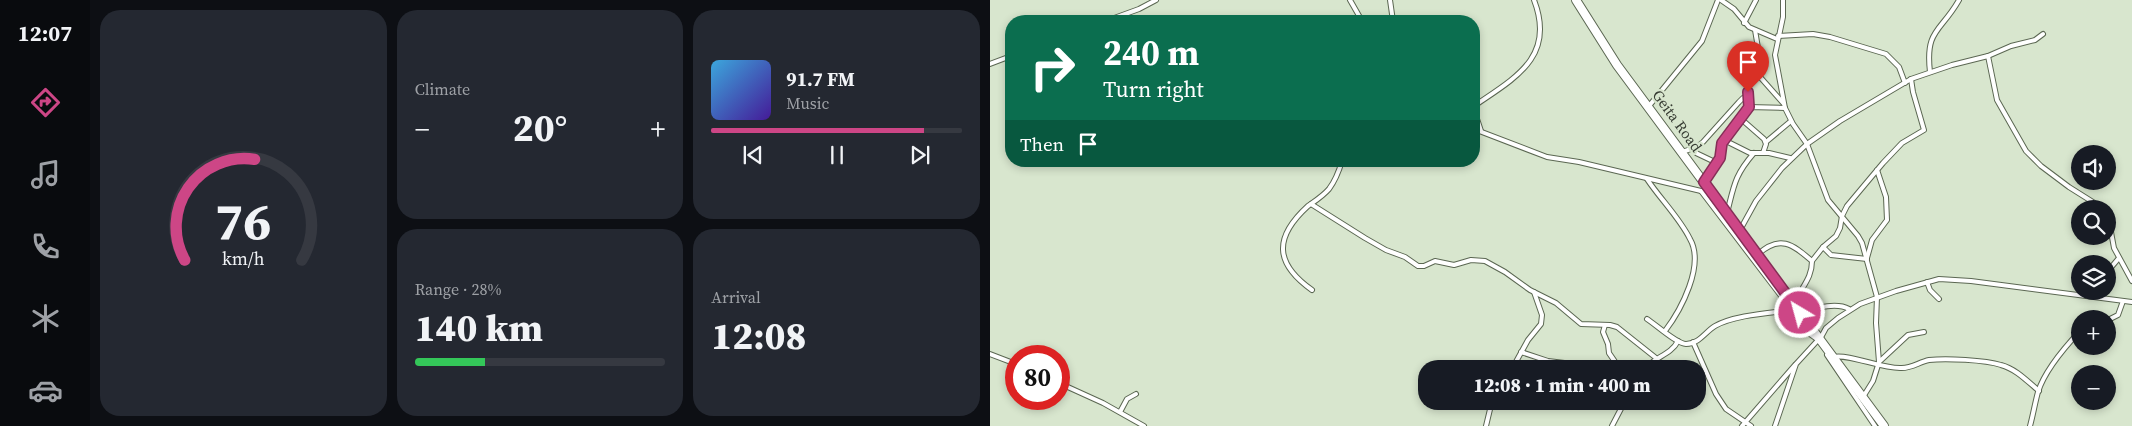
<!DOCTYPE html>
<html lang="en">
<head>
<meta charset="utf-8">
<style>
	:root { --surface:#171b24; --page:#242831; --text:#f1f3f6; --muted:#9ea1a6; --line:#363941; --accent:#cd4686 }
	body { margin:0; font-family:"Source Serif 4",serif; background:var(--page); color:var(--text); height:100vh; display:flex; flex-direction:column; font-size:19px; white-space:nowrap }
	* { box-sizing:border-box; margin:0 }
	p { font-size:16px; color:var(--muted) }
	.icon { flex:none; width:28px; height:28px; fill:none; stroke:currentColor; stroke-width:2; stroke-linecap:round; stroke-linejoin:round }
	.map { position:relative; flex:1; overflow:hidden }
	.details { display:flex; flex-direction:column; gap:10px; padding:10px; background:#0d0f14; width:900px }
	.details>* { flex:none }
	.top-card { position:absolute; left:15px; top:15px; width:475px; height:152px; border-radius:20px; box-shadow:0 2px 8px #0003; background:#0b6e4f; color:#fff; overflow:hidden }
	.fabs { position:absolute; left:1081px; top:145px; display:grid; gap:10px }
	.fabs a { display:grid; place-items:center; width:45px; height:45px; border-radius:50%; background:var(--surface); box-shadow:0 2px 8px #0003; font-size:25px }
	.speed { position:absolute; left:15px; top:345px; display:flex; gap:10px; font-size:25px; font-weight:700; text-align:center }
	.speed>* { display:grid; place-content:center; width:65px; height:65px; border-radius:50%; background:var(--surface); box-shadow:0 2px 8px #0003; line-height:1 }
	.speed .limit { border:8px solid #d22; background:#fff; color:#111 }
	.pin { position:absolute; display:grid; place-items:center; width:42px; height:42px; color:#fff; margin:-51px -21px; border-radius:50% 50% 50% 0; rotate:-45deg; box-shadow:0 0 5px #0007 }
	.pin .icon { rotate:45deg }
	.me { position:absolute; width:55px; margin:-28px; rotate:323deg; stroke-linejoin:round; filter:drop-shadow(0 0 4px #0008) }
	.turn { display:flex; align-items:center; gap:18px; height:105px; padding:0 15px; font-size:22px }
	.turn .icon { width:65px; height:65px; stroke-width:2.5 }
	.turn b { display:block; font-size:35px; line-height:42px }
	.then { display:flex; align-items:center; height:48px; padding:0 15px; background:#0003; gap:10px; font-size:19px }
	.big { font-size:38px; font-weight:800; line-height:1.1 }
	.details .widget { flex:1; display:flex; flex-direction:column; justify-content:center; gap:8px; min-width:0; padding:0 18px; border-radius:20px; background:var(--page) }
	.details .dial { align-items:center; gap:0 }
	.dial svg { height:130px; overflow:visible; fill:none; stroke:var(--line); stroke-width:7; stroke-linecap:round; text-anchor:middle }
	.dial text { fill:var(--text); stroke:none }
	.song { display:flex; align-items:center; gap:15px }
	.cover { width:60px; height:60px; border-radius:8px; background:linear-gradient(135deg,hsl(200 70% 55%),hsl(260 70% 35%)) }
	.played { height:5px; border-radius:2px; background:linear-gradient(90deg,var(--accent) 85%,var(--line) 85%) }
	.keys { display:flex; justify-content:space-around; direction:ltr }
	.heat { display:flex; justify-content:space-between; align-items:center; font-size:28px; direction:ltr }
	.charge { height:8px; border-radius:4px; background:linear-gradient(90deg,#34c759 28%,var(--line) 0) }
	.details .tiles { flex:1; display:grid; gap:10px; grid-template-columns:repeat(3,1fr) }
	.widget:first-child { grid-row:span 2 }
	.trip { position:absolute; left:428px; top:360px; width:288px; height:50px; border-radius:20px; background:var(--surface); box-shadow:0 2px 8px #0003; font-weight:800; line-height:50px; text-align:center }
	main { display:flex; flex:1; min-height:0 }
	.dock { display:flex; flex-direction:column; width:90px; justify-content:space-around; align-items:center; background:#090b0e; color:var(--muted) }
	.dock .icon { width:35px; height:35px }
	.dock .on { color:var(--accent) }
	.dock b { font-size:22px; color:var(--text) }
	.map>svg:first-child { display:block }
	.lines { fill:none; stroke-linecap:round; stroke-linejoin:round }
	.street-casing { stroke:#5b6752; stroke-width:6 }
	.highway-casing { stroke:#5b6752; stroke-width:10 }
	.street { stroke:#fff; stroke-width:4 }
	.highway { stroke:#fff; stroke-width:8 }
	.route-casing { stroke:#852e57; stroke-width:12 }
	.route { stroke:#cd4686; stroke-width:9 }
	.labels { text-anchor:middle; stroke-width:4.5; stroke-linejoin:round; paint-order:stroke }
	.street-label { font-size:15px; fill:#383d34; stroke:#d8e6ce }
</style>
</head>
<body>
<main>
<nav class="dock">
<b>12:07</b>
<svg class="icon on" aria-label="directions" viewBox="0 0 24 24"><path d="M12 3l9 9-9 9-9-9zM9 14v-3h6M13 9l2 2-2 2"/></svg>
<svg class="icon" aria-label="music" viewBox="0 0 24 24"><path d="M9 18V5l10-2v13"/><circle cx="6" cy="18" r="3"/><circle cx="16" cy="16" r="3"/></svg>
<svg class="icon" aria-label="phone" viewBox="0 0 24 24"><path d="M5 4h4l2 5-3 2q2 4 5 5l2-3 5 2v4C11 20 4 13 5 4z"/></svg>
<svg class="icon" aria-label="climate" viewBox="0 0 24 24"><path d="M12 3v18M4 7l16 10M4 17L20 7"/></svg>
<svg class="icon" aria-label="car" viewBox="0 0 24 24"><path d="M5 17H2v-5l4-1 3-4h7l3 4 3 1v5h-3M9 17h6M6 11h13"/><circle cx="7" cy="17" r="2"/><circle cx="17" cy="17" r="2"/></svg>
</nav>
<section class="details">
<div class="tiles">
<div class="widget dial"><svg viewBox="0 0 100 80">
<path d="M14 69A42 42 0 1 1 86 69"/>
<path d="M14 69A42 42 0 0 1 57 7" stroke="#cd4686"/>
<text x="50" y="56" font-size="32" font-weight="700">76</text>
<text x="50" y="72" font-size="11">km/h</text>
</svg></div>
<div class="widget"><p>Climate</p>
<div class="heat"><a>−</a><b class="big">20°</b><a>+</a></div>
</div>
<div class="widget">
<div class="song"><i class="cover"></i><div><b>91.7 FM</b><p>Music</p></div></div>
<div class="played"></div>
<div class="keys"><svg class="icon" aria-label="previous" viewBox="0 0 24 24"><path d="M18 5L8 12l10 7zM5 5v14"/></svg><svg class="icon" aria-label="pause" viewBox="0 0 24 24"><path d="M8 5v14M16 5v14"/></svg><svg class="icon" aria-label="next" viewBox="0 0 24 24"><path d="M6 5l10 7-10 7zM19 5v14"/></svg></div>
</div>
<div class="widget"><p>Range · 28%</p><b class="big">140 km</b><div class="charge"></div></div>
<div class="widget"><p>Arrival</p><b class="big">12:08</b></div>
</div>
</section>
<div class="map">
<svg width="1142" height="426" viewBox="0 0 1142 426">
	<rect width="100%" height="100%" fill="#d8e6ce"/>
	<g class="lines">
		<g class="street-casing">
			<g id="street">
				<polyline points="360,0 372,21"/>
				<polyline points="400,0 403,21"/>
				<polyline points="731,0 744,9 759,27 787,39"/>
				<polyline points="793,0 793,17 785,55 795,108 803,124 817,144 838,200 868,236 872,243 887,297 886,323 889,362 883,381 873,397"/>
				<polyline points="116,21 149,9 166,0"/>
				<polyline points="754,23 766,0"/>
				<polyline points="788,36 823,34 840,37 896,54 909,67 915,83"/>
				<polyline points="998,56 1007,100 1036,151 1051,166 1079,187 1114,209"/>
				<polyline points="0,64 21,56"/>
				<polyline points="763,69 794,104"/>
				<path d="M 940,72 C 935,29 951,32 969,0"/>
				<path d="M 759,100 C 758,81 754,77 770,64 L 770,60 L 765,30"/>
				<path d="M 484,106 C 525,78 566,57 544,0"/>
				<polyline points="659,106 712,41 728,0"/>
				<polyline points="484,110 491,131"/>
				<polyline points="750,118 774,139 776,144 773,153"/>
				<polyline points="484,129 557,157 589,162 711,191 722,196"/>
				<polyline points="734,140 760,153 779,153 800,158"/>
				<polyline points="776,142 801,121"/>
				<polyline points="705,147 706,153 727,163"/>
				<polyline points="692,152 707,147 713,142 749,102 753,98 759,100"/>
				<path d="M 657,179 C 671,200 689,217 700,239 C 715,265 691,310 675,331"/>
				<polyline points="715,182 731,158 732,143 758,107 795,108"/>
				<polyline points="711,191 820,334 827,339"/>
				<polyline points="321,204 375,238 396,250 415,257 428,266 434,266 445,261 464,265 481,260 495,261 515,272 540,290 566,303 591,324 620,325 627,327 666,358"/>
				<path d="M 737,213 C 744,186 744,176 764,153"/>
				<polyline points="1118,216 1124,248 1142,281"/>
				<polyline points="750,230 766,201 792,168 817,144 850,121 921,79 962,65 998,56 1021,46 1045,40 1053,34"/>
				<polyline points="833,247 841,255 877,259"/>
				<path d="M 767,255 C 790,234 802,244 822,261 C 822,279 811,287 805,303"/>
				<polyline points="877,258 882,240 897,220 896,197 887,170"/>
				<polyline points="822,261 833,247 846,236 850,228 852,216 857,206 893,163 912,143 934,130 923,92 921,79"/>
				<polyline points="1118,271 1129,258"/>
				<polyline points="937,282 940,290 949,299"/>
				<path d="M 322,290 C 284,263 284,237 318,206 C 325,201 333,196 339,189 C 345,181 349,171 352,161"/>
				<path d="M 811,313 C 825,308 846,302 859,309"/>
				<path d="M 657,319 C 665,324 687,344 696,344 C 709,344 715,332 725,326 C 744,315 780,313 802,310"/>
				<polyline points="1118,320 1128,315 1133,301"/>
				<polyline points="615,325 613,332 618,344 619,353 630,369"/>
				<polyline points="830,339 836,328 848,318 870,304 906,291 949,279 981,281 1142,302"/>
				<polyline points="703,342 726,394 736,409 761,426"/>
				<polyline points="531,352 558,361 624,369"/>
				<polyline points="0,354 26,364"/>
				<polyline points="837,355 885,426"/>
				<path d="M 843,357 C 861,354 889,368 910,368 C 921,369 929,362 939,360 C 956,358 995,360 1011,365 C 1026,369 1037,381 1049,391"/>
				<polyline points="889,362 918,335 934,332"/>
				<polyline points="522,369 538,340 551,324 552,315 544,292"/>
				<path d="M 655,369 C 664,357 681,355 688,341"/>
				<polyline points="69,383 113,403 154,426"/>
				<polyline points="130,412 137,399 146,394"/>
				<polyline points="496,426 502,401"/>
				<polyline points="622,426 635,401"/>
				<polyline points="752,426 805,365"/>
				<polyline points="785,426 806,364 828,340"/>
				<path d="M 1040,426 C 1043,415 1045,403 1048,392 C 1055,370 1074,348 1090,331"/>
			</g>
		</g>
		<g class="highway-casing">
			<polyline id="highway" points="586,0 627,65 894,426"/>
		</g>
		<use href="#street" class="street"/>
		<use href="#highway" class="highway"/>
	</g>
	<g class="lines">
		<g class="route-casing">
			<polyline id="route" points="758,92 759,107 732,143 730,158 714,182 810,313"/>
		</g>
		<use href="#route" class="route"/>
	</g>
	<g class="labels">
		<g class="street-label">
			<text transform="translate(687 121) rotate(54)" y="5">Geita Road</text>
		</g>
	</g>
</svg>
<div class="fabs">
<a><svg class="icon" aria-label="sound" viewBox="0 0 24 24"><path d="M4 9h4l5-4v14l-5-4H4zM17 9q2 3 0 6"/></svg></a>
<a><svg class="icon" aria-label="search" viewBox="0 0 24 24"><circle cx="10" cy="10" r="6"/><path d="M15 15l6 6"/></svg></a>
<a><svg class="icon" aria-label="layers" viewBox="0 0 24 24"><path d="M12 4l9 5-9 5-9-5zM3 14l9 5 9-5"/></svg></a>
<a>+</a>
<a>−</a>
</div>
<div class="speed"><div class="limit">80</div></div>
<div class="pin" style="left:758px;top:92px;background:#d93025"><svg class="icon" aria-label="arrive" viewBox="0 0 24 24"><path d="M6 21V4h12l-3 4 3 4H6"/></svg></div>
<svg class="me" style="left:810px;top:313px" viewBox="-20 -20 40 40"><circle r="17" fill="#cd4686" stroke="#fff" stroke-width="3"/><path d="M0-11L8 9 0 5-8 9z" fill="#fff"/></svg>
<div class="trip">12:08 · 1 min · 400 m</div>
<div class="top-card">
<div class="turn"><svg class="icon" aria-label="right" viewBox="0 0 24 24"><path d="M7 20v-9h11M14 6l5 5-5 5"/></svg><div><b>240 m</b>Turn right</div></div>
<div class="then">Then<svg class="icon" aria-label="arrive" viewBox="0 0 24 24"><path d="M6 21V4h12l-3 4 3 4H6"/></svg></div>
</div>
</div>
</main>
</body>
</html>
